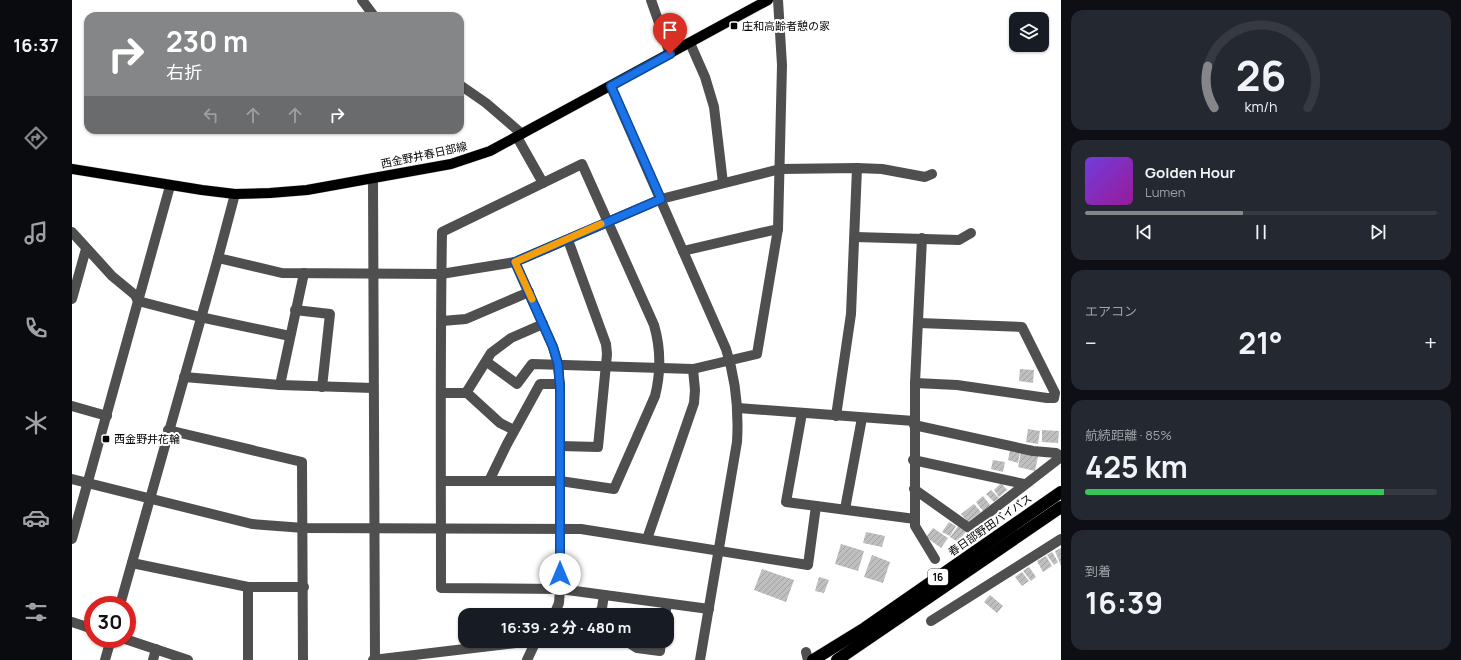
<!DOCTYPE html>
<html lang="ja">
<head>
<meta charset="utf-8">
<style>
	:root { --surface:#171b24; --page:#242831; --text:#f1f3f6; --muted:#9ea1a6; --line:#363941; --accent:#858687 }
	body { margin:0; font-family:Manrope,"Noto Sans JP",sans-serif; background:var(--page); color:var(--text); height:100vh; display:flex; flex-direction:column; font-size:15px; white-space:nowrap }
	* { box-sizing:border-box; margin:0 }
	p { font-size:13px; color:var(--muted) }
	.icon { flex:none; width:22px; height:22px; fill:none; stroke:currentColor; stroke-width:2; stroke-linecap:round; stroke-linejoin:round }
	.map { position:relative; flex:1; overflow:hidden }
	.sheet { display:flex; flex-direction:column; gap:10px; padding:10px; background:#0d0f14; width:400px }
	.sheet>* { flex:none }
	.guide { position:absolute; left:12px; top:12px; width:380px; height:122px; border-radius:12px; box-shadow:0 1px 3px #0004; background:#858687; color:#fff; overflow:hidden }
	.buttons { position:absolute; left:937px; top:12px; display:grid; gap:8px }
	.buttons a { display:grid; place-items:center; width:40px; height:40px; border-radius:8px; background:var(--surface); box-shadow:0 1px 3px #0004; font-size:20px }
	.speed { position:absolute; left:12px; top:596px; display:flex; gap:8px; font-size:20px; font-weight:700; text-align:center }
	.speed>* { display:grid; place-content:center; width:52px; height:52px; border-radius:50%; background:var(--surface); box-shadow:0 1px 3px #0004; line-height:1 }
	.speed .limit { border:6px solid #d22; background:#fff; color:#111 }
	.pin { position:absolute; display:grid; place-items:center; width:34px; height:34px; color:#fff; margin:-41px -17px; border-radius:50% 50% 50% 0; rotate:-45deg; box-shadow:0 0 4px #0007 }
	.pin .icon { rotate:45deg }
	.me { position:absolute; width:44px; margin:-22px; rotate:0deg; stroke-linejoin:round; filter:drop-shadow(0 0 3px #0008) }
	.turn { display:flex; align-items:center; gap:14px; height:84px; padding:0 16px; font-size:18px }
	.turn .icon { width:52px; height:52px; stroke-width:2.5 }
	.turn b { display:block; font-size:28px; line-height:34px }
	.lanes { display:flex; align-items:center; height:38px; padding:0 16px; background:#0003; justify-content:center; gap:20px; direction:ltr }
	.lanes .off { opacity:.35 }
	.big { font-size:30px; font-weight:700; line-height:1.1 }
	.sheet .widget { flex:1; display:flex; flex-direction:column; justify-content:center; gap:6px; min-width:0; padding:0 14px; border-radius:12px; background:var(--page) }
	.sheet .dial { align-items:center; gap:0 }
	.dial svg { height:104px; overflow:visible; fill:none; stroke:var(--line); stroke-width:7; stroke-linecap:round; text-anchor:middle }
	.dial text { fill:var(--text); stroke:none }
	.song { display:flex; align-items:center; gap:12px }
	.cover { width:48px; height:48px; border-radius:6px; background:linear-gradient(135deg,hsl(260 70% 55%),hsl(300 70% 35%)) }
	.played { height:4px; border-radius:2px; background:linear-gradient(90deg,var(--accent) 45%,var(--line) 45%) }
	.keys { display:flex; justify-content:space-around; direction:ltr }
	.heat { display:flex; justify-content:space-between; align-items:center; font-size:22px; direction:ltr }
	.charge { height:6px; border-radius:3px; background:linear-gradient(90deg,#34c759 85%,var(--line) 0) }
	.trip { position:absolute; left:386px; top:608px; width:216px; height:40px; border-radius:12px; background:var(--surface); box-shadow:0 1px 3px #0004; font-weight:700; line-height:40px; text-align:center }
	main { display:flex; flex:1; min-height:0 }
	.dock { display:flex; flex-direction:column; width:72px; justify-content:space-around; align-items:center; background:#090b0e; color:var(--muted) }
	.dock .icon { width:28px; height:28px }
	.dock .on { color:var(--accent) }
	.dock b { font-size:18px; color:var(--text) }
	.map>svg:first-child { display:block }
	.building { fill:url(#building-hatch) }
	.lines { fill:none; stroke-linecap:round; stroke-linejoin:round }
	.major-casing { stroke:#dbdbdb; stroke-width:11 }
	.highway-casing { stroke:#dbdbdb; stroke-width:13 }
	.minor { stroke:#4f4f4f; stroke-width:10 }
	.major { stroke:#000; stroke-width:10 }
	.highway { stroke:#000; stroke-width:12 }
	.route-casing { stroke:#114b97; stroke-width:10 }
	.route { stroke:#1a73e8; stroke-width:7 }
	.slow { stroke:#f59e0b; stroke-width:7 }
	.poi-dot { fill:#000; stroke:#fff; stroke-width:1.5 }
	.labels { text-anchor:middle; stroke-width:4; stroke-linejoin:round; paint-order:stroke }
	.shield { fill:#fff; stroke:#4c4c4c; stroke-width:1 }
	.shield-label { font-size:10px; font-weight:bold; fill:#000 }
	.poi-label { font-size:11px; fill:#000; stroke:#fff; text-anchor:start }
	.street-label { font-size:11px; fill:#000; stroke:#fff }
</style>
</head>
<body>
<main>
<nav class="dock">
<b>16:37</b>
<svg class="icon on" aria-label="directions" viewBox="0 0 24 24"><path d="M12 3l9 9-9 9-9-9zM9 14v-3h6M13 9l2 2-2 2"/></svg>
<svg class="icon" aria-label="music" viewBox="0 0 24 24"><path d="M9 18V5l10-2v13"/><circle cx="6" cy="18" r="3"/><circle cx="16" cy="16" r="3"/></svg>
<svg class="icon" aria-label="phone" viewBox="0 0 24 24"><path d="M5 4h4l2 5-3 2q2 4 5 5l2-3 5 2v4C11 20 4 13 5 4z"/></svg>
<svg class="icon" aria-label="climate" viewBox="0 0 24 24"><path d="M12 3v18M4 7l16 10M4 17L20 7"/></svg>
<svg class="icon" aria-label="car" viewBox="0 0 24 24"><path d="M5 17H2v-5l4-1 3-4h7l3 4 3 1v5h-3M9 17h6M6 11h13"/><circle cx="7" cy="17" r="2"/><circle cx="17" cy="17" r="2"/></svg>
<svg class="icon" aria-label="filters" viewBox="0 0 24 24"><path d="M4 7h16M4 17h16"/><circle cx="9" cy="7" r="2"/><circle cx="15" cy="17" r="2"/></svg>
</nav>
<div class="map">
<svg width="989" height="660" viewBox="0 0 989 660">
	<defs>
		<pattern id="building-hatch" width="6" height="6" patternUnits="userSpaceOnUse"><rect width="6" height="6" fill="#bfbfbf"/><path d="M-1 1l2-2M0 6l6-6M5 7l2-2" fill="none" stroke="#a2a2a2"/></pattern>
	</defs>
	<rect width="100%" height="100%" fill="#fff"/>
	<g class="building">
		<polygon points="948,369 962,370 961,383 947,381"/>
		<polygon points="956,429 968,431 966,444 954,442"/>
		<polygon points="970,430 987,431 986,443 970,442"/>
		<polygon points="938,450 948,452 946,463 936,460"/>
		<polygon points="949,452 966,456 963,471 946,467"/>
		<polygon points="921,460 933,462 931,472 919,469"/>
		<polygon points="929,483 935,490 927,497 922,490"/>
		<polygon points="919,490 927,498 922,502 914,494"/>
		<polygon points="911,496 918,505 911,511 904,502"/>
		<polygon points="902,504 909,512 896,522 889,514"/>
		<polygon points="877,522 884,526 878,536 870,532"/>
		<polygon points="887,525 895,530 886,542 878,537"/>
		<polygon points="861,528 876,538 869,548 854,537"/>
		<polygon points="794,532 813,536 810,547 791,543"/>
		<polygon points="769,544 792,551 786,571 763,564"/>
		<polygon points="989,548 989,566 983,551"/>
		<polygon points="980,552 986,562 982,565 975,555"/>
		<polygon points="800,555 818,562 811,583 792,577"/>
		<polygon points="974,556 980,566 971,572 965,561"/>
		<polygon points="957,567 964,577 959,581 951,571"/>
		<polygon points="690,569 722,580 714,602 682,590"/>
		<polygon points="950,572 957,581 950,586 943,577"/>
		<polygon points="747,577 757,580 752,593 743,591"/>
		<polygon points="918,595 931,606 925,613 912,602"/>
	</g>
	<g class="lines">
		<g class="major-casing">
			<polyline id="major" points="0,169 130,190 163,194 198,193 235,190 379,164 418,151 696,0"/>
		</g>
		<g class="highway-casing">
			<g id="highway">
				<polyline points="741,660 793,628 989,492"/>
				<polyline points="765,660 989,507"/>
			</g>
		</g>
		<g class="minor">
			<polyline points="290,0 302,16"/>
			<polyline points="579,0 598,54"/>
			<polyline points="618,43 633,77 642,107 651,183"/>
			<polyline points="388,85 414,103 450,134"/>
			<path d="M 539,87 L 654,349 C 664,380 667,409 665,442 L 628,660"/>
			<polyline points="445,137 471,183"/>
			<polyline points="301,178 303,660"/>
			<polyline points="0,232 40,276 63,295 66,301 128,317 218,336"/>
			<polyline points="783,237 887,240 899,233"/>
			<polyline points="850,238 843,383 843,526 863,559"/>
			<polyline points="611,251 706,229"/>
			<polyline points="146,258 210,273 369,274 443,262 589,199 708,169 785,168 810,169 853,177 860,174"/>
			<polyline points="443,262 481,347 486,364 488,388 488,589 487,603 482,615"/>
			<polyline points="0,299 14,249"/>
			<polyline points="223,310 258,314 250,387"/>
			<polyline points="370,321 394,319 457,292"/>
			<polyline points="415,362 445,384 460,364 621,369 685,354 706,229 710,65 706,0"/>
			<polyline points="112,377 208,385 301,388"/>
			<polyline points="843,383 885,385 975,398 982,398 983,393 950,327 847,323"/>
			<polyline points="208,385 232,273"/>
			<polyline points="394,392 428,423 442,430"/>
			<polyline points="369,393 394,393 419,353 439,338 471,324"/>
			<polyline points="0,406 35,416"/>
			<polyline points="666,408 842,421"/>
			<polyline points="730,413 714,502 843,519"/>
			<polyline points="764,416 779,314 785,168"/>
			<polyline points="842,425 961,451 984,453 989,456"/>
			<polyline points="96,430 230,462 231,660"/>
			<polyline points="488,446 526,447 535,354 534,344 496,240"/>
			<polyline points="841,460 952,484"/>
			<polyline points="0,479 180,524 232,528 509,529 736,565 744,506"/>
			<path d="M 369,481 L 488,481 L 542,489 L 583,396 C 589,372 589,349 582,325 L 510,164 L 370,232 C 368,351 369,470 369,588 L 488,589 L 637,609"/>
			<polyline points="417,481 435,444 468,384 488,384"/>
			<polyline points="842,489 897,528 989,457"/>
			<polyline points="773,509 790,418"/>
			<polyline points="0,539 98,186"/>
			<polyline points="575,539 622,403 623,390 621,369"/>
			<polyline points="60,563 176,587 232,587"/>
			<polyline points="48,605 146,258 163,194"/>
			<polyline points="526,615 530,608 532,595"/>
			<polyline points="593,615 595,604"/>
			<polyline points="859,621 989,539"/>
			<polyline points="0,622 21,629"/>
			<polyline points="53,639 116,660"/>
			<polyline points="554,641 565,648 588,651 589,641"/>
			<polyline points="734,652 736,660"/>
			<polyline points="33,660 39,639"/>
			<polyline points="81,660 84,649"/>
			<polyline points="176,660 176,587"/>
			<polyline points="301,660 460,641"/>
			<polyline points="455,660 464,641"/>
		</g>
		<use href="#major" class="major"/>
		<use href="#highway" class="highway"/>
	</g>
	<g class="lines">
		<g class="route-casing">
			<polyline id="route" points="488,574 488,388 486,364 481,347 443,262 589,199 539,86 598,54"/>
		</g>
		<use href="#route" class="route"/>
		<polyline class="slow" points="460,299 443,262 529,224"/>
	</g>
	<g class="poi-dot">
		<rect x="658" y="22" width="8" height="8" rx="2"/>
		<rect x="30" y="435" width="8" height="8" rx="2"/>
	</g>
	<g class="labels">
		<rect class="shield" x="856" y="569" width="20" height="16" rx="3"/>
		<g class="shield-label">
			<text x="866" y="581">16</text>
		</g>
		<g class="poi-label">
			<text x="670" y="30">庄和高齢者憩の家</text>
			<text x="42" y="443">西金野井花輪</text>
		</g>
		<g class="street-label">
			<text transform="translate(352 155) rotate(-12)" y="4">西金野井春日部線</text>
			<text transform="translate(918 525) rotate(-35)" y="4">春日部野田バイパス</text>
		</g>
	</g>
</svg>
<div class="buttons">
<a><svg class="icon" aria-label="layers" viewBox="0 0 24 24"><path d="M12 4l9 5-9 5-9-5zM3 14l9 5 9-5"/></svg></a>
</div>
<div class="speed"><div class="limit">30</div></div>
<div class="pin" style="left:598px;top:54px;background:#d93025"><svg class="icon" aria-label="arrive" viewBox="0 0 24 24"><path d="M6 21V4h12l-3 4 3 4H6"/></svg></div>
<svg class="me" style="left:488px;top:574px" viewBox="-20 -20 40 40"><circle r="19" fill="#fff"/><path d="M0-13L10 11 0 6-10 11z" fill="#1a73e8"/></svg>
<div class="trip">16:39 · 2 分 · 480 m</div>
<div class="guide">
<div class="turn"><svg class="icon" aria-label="right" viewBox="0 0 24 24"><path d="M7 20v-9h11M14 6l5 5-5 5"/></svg><div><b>230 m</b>右折</div></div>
<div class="lanes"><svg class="icon off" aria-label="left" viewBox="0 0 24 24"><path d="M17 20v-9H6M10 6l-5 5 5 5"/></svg><svg class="icon off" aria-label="ahead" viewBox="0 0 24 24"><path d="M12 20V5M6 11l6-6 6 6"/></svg><svg class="icon off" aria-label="ahead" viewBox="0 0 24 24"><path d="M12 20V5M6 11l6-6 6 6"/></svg><svg class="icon" aria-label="right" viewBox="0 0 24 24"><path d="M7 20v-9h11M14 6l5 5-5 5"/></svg></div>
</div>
</div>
<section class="sheet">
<div class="widget dial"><svg viewBox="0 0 100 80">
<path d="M14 69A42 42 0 1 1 86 69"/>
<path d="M14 69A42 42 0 0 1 9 37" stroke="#858687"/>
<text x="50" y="56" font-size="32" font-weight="700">26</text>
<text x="50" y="72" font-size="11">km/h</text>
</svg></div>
<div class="widget">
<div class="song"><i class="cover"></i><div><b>Golden Hour</b><p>Lumen</p></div></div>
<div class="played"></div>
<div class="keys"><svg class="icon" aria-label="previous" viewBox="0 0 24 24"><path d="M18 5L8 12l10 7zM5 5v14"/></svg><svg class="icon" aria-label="pause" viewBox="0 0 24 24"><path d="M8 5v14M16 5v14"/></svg><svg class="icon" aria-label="next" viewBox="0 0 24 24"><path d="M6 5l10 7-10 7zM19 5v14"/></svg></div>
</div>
<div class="widget"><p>エアコン</p>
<div class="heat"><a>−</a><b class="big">21°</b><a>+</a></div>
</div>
<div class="widget"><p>航続距離 · 85%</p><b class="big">425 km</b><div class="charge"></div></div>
<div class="widget"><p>到着</p><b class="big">16:39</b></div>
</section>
</main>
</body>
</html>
